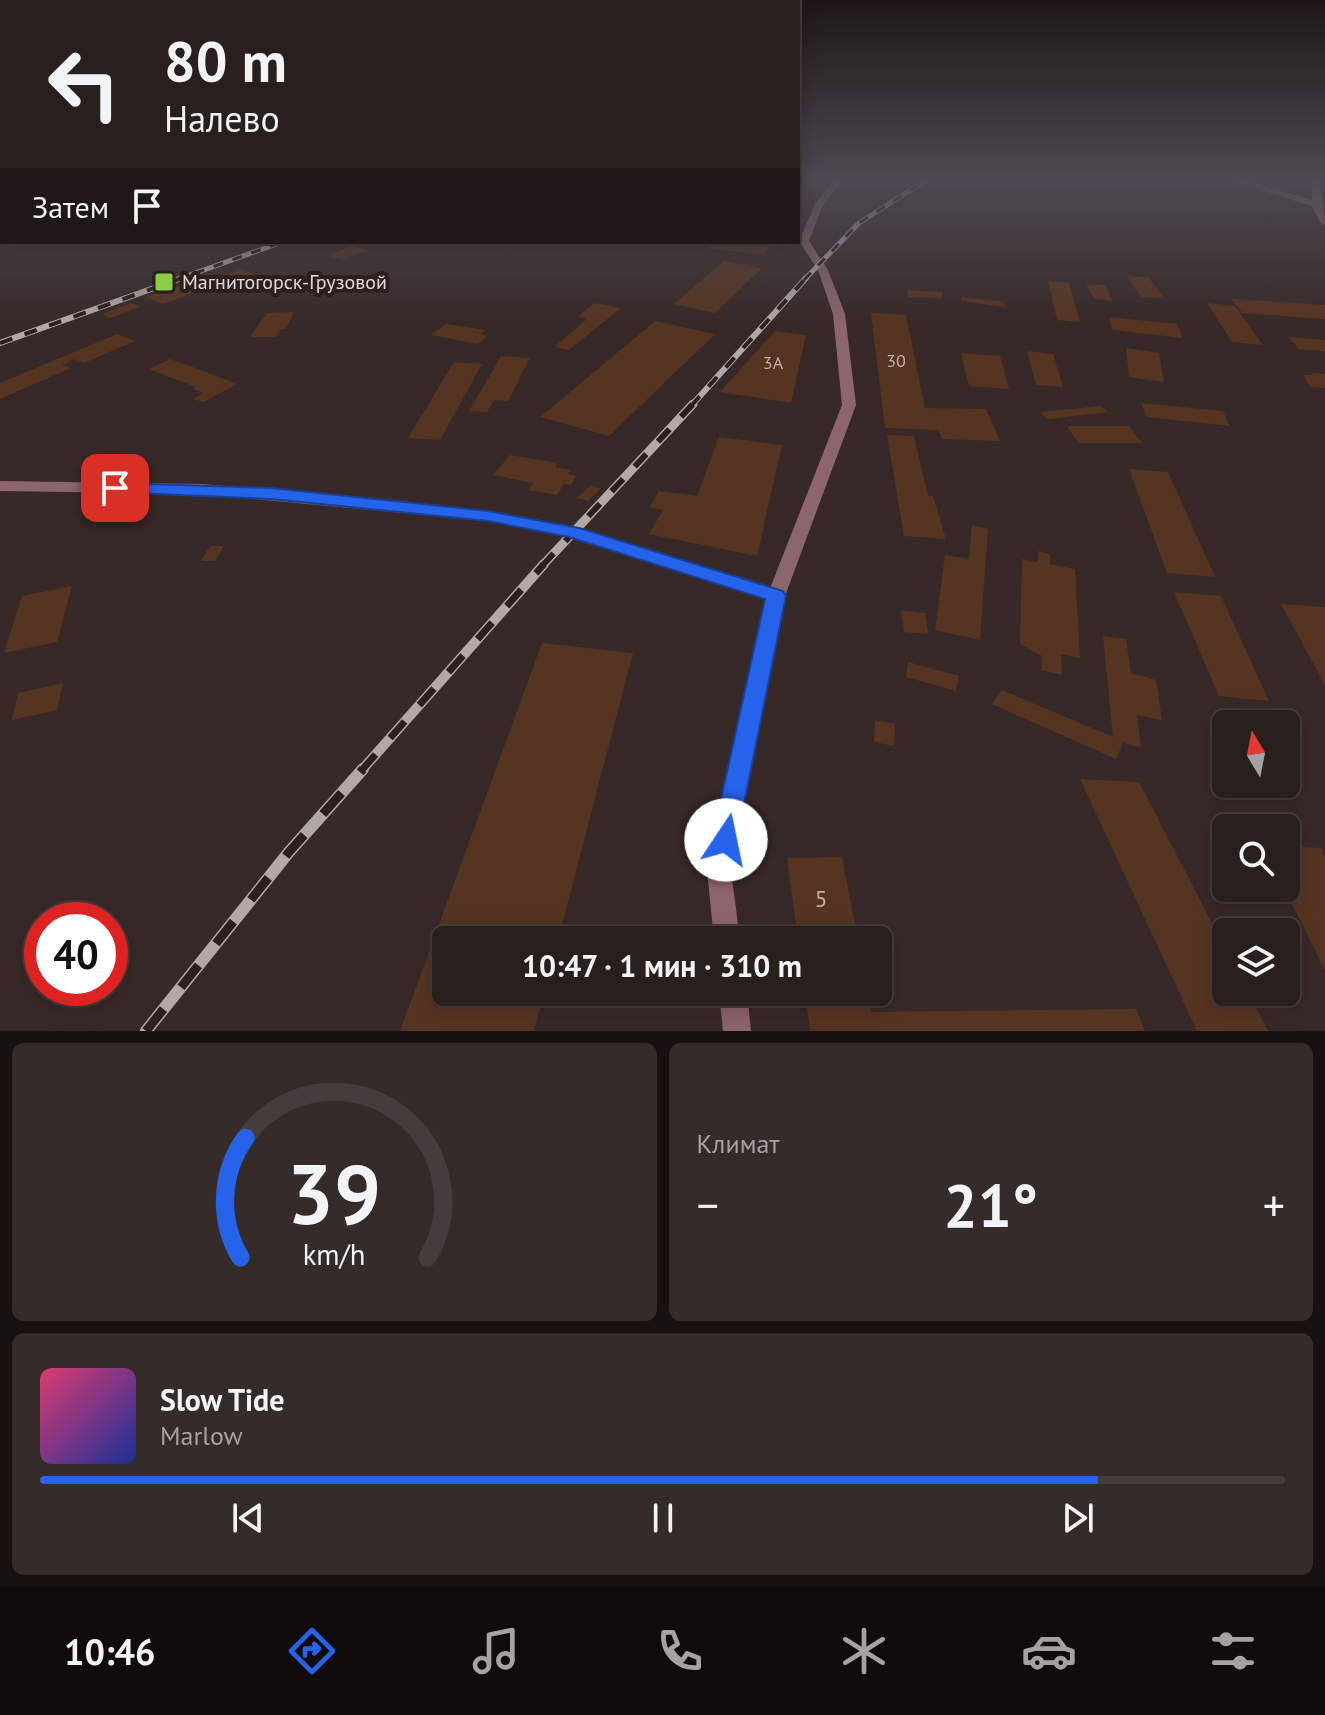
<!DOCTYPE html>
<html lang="ru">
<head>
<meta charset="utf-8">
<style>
	:root { --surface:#291f1d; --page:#352c2a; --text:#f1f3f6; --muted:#a5a2a4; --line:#453d3b; --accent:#2563eb }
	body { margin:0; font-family:"PT Sans",sans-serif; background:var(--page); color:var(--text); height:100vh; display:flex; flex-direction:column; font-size:30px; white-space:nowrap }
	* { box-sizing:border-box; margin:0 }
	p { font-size:26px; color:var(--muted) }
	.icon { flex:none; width:44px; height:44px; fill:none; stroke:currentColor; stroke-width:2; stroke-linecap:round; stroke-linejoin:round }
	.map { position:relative; height:1031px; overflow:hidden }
	.details { display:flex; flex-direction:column; gap:12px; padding:12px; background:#171110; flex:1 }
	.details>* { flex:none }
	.top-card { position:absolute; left:0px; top:0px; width:800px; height:244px; box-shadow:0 4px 20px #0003,0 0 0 2px var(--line); background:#291f1d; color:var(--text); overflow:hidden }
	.needle { width:52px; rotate:350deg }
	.buttons { position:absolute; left:1212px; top:710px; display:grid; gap:16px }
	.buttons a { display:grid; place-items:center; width:88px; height:88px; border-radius:12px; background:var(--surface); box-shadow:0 4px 20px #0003,0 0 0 2px var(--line); font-size:40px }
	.speed { position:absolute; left:24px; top:902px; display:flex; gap:16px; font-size:40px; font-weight:700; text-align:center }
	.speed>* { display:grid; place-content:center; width:104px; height:104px; border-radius:50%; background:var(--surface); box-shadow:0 4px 20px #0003,0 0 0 2px var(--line); line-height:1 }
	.speed .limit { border:12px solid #d22; background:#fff; color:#111 }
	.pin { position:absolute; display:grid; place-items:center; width:68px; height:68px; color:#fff; margin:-34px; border-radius:16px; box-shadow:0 4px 12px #0006 }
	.me { position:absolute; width:88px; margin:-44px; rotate:11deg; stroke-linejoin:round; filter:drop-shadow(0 0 6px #0008) }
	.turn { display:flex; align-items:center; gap:28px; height:168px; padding:0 32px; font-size:36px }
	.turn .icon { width:104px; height:104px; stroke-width:2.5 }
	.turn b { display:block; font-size:56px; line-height:68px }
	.then { display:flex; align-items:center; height:76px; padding:0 32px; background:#0003; gap:16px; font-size:30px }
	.big { font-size:60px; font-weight:800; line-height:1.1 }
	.details .widget { flex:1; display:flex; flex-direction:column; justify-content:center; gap:12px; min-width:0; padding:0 28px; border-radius:12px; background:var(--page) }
	.details .dial { align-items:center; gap:0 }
	.dial svg { height:208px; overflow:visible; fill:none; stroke:var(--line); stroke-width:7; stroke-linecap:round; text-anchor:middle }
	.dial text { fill:var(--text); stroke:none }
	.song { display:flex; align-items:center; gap:24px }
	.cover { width:96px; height:96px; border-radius:12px; background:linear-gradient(135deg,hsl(340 70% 55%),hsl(230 70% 35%)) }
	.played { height:8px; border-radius:4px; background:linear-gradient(90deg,var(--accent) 85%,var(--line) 85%) }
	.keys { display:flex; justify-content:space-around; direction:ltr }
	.heat { display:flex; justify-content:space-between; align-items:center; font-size:44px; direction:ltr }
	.details .tiles { flex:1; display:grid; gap:12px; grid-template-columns:1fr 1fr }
	.widget:last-child { grid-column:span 2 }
	.trip { position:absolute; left:432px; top:926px; width:460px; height:80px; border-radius:12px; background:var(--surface); box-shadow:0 4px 20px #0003,0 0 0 2px var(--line); font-weight:800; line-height:80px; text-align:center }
	.menu { display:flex; height:128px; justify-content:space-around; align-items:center; background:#100c0c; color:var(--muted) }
	.menu .icon { width:56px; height:56px }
	.menu .on { color:var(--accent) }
	.menu b { font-size:36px; color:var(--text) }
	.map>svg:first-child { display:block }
	.building { fill:#563422 }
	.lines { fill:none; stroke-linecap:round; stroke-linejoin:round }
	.minor { fill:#8d656c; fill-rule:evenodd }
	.tertiary { fill:#8d656c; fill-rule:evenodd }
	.rail-far4-casing { stroke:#b2a8a6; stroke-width:5 }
	.rail-far3-casing { stroke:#b2a8a6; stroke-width:6 }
	.rail-far2-casing { stroke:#b2a8a6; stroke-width:9 }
	.rail-far1-casing { stroke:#b2a8a6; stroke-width:10 }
	.rail-casing { stroke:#b2a8a6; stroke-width:12 }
	.rail-far4 { stroke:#2c1f1d; stroke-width:3; stroke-dasharray:10; stroke-linecap:butt }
	.rail-far3 { stroke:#2c1f1d; stroke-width:4; stroke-dasharray:13; stroke-linecap:butt }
	.rail-far2 { stroke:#2c1f1d; stroke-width:6; stroke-dasharray:17; stroke-linecap:butt }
	.rail-far1 { stroke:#2c1f1d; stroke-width:7; stroke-dasharray:22; stroke-linecap:butt }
	.rail { stroke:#2c1f1d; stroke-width:9; stroke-dasharray:28; stroke-linecap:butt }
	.route { fill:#2563eb; stroke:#184099; stroke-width:2 }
	.poi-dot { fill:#8ace48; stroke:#2c1f1d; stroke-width:3 }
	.labels { text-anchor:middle; stroke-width:8; stroke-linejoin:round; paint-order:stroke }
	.far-number-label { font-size:18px; fill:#beafa9 }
	.far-poi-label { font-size:20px; fill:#e1d8d6; stroke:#2c1f1d; text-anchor:start }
	.near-number-label { font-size:24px; fill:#beafa9 }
</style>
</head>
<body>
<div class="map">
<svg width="1325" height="1031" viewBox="0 0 1325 1031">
	<rect width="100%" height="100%" fill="#372927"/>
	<g class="building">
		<polygon points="715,242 774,242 763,255 709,248"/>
		<polygon points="352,246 368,250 343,260 327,256"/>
		<polygon points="724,261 762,268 715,313 674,304"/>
		<polygon points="240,269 273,281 251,292 215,278"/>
		<polygon points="205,276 222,282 163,304 146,297"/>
		<polygon points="348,276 362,279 346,288 332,285"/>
		<polygon points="1127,276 1148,277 1164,298 1141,297"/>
		<polygon points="1048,281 1069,283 1080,322 1057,320"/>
		<polygon points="1086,284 1105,285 1113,301 1094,299"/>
		<polygon points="907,290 942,292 943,298 908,297"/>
		<polygon points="962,297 1005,302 1005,307 961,301"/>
		<polygon points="1232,299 1325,305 1325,319 1242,313"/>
		<polygon points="131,303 140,307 110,318 102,314"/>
		<polygon points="594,303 621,308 569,350 554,347 587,319 578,317"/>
		<polygon points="1207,303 1235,306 1263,345 1232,342"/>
		<polygon points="294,312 286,329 281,329 276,337 250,337 267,313"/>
		<polygon points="871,313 906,315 925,408 986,409 1000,441 942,439 938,430 885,428"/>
		<polygon points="1109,317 1177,324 1183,338 1112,330"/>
		<polygon points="655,321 715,334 609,436 540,417"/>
		<polygon points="446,324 486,330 480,334 487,336 478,344 431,335"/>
		<polygon points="775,331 806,335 791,403 720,392"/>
		<polygon points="117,334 135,341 84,363 74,359 62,365 71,368 0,399 0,383"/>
		<polygon points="1289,337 1325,340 1325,351 1299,349"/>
		<polygon points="1126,348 1159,353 1164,382 1129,377"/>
		<polygon points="1027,351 1053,354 1063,387 1036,385"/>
		<polygon points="961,353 1000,356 1009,389 969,386"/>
		<polygon points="501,356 530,358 508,401 494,400 487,412 469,411"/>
		<polygon points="170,359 190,366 237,384 204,402 193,399 204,393 193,389 196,387 149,369"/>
		<polygon points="454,362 482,364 440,440 408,438"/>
		<polygon points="1311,373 1325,374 1325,388 1310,387 1303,375 1313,375"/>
		<polygon points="1141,403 1223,411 1230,426 1147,417"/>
		<polygon points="1101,406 1109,412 1048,419 1040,412"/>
		<polygon points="1067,426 1129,426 1142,443 1078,443"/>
		<polygon points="887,435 914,436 928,496 933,496 946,539 904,536"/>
		<polygon points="719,437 782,445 757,556 649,534 663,510 650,507 659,491 697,496"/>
		<polygon points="510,455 557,463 555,467 571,470 568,474 576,476 571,485 564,484 557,495 528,490 534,483 493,475"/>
		<polygon points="1129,469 1168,472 1215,577 1167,573"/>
		<polygon points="591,485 600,489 588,501 577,498"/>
		<polygon points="972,525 988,529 980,640 935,630 945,555 969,559"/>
		<polygon points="210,546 224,546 215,561 201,561"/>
		<polygon points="1038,551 1050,554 1050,564 1075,569 1080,658 1061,654 1062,675 1041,670 1042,656 1020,644 1022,559 1038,562"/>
		<polygon points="72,586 57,642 4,653 22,596"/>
		<polygon points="1174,592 1221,596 1269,701 1219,696"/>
		<polygon points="1281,604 1325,607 1325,685"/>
		<polygon points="901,610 925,613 928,634 904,632"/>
		<polygon points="1103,636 1126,639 1131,673 1156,680 1162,720 1137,715 1141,748 1123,743 1116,759 992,704 1002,690 1113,737"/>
		<polygon points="542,643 633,653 558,940 446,940 446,992 544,992 534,1031 400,1031"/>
		<polygon points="908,662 959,676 956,691 906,677"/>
		<polygon points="63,683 57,710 12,720 18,693"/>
		<polygon points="875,720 895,724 894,746 874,742"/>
		<polygon points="1080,779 1139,782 1226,950 1226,992 1248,992 1268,1031 1197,1031"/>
		<polygon points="1286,846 1321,848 1325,856 1325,970 1284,888"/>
		<polygon points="842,857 858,940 798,940 787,858"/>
		<polygon points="805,992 868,992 871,1012 1136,1009 1145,1031 810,1031"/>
	</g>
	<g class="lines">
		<g class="minor">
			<path d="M 1228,180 L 1243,180 L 1312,200 L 1312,180 L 1320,180 C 1320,196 1325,210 1325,225 L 1320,222 L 1312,206 Z"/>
			<polygon points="0,481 202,484 488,511 578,528 782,592 785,596 782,600 776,602 569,536 488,521 202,494 0,491"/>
		</g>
		<g class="tertiary">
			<polygon points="834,180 843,180 823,205 809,241 828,270 845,314 856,405 785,596 731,870 740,940 714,940 707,870 767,596 842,405 833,314 818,270 799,241 815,204"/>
			<polygon points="719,992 747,992 751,1031 723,1031"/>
		</g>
		<g class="rail-far4-casing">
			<g id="rail-far4">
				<polyline points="176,280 282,242"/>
				<polyline points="804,280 859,223 926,180"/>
			</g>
		</g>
		<g class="rail-far3-casing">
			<g id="rail-far3">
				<polyline points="0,343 182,278"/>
				<polyline points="691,406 806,278"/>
			</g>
		</g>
		<g class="rail-far2-casing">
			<polyline id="rail-far2" points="542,566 693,404"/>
		</g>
		<g class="rail-far1-casing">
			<polyline id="rail-far1" points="361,771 544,564"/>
		</g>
		<g class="rail-casing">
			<polyline id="rail" points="146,1031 289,852 363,769"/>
		</g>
		<use href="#rail-far4" class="rail-far4"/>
		<use href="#rail-far3" class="rail-far3"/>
		<use href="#rail-far2" class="rail-far2"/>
		<use href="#rail-far1" class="rail-far1"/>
		<use href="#rail" class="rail"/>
	</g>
	<linearGradient id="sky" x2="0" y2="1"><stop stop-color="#1e1715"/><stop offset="0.55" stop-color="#4d4952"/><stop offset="1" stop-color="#4d4952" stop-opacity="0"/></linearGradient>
	<rect width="1325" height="325" fill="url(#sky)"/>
	<polygon class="route" points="115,483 271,488 488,511 579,528 783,591 786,596 735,848 726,851 716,848 712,840 765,599 569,537 488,521 271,499 109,492 109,484"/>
	<rect class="poi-dot" x="154" y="272" width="20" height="20" rx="4"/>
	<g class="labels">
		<g class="far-number-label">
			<text x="896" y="367">30</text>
			<text x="773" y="369">3А</text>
		</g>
		<g class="far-poi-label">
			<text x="182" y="289">Магнитогорск-Грузовой</text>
		</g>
		<g class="near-number-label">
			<text x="821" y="907">5</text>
		</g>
	</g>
</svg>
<div class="buttons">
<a><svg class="needle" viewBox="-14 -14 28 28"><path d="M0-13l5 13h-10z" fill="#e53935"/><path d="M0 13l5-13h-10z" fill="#a5a2a4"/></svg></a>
<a><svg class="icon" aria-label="search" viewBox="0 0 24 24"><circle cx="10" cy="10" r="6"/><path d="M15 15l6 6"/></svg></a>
<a><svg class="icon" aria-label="layers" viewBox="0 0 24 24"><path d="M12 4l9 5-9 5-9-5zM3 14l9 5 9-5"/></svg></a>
</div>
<div class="speed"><div class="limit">40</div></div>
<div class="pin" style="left:115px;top:488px;background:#d93025"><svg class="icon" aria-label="arrive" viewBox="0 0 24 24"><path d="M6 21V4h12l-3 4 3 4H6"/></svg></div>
<svg class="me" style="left:726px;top:840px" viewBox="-20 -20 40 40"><circle r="19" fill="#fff"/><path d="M0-13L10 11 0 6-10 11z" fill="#2563eb"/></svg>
<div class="trip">10:47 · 1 мин · 310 m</div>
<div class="top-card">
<div class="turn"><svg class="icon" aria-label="left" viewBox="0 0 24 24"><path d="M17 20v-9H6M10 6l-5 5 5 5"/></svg><div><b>80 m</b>Налево</div></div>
<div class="then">Затем<svg class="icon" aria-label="arrive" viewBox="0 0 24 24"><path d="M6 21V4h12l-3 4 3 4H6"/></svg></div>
</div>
</div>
<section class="details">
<div class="tiles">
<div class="widget dial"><svg viewBox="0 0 100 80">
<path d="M14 69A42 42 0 1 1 86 69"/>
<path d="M14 69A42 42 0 0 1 16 23" stroke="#2563eb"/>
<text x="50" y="56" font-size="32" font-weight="700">39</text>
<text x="50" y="72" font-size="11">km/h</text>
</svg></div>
<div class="widget"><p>Климат</p>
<div class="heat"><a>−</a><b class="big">21°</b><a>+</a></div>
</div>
<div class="widget">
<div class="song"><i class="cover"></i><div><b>Slow Tide</b><p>Marlow</p></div></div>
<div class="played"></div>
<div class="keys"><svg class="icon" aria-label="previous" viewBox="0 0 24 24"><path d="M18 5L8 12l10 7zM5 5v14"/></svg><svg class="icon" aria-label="pause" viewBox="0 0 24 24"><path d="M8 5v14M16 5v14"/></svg><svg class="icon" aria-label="next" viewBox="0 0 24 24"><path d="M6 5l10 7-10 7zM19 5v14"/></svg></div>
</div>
</div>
</section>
<nav class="menu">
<b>10:46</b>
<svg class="icon on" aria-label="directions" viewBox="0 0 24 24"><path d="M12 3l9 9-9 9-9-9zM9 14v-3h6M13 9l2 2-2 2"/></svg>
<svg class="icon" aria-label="music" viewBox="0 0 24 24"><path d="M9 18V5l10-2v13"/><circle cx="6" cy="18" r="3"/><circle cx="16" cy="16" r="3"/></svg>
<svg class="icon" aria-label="phone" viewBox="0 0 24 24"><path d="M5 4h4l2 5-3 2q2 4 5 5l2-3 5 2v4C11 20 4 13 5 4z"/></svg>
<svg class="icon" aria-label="climate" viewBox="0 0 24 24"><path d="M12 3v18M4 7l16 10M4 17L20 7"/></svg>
<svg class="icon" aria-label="car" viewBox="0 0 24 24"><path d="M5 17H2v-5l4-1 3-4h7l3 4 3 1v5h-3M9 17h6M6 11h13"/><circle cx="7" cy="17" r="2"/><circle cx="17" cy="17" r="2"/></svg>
<svg class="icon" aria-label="filters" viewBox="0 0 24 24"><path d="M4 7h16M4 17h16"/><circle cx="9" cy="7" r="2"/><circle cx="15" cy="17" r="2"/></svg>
</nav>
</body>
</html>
